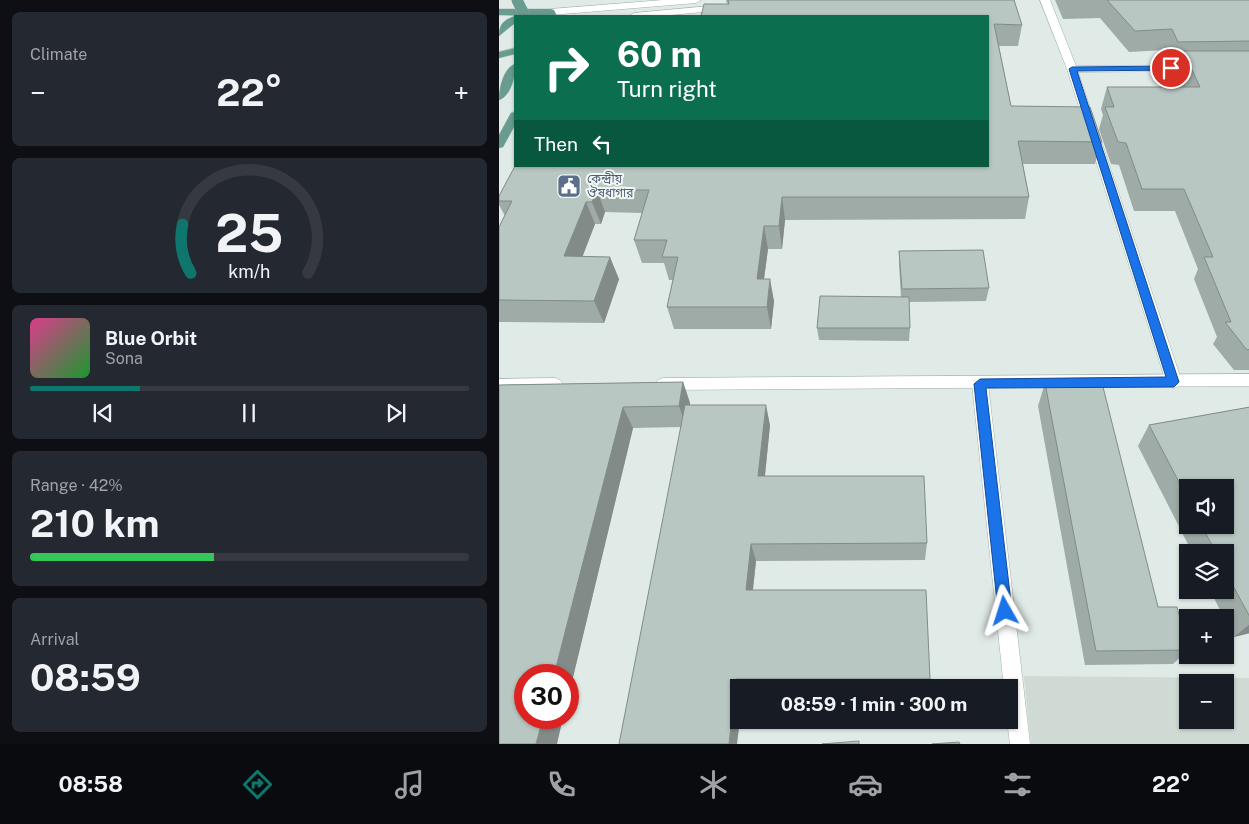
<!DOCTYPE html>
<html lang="en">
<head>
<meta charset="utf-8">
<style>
	:root { --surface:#171b24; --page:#242831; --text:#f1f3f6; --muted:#9ea1a6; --line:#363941; --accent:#0f766e }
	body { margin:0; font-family:"Public Sans","Noto Sans Bengali",sans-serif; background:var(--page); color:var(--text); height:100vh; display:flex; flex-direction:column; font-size:19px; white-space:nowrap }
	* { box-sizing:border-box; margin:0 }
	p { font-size:16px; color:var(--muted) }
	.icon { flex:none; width:28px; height:28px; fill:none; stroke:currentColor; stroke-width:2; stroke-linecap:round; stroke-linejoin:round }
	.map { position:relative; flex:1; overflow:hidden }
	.sheet { display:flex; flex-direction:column; gap:12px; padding:12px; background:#0d0f14; width:499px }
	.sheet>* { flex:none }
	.top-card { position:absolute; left:15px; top:15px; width:475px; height:152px; border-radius:0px; box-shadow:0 1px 4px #0004; background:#0b6e4f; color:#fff; overflow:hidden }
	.tools { position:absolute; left:680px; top:479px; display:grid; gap:10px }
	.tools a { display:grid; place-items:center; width:55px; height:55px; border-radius:0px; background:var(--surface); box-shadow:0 1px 4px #0004; font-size:25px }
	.speed { position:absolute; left:15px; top:664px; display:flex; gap:10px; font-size:25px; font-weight:700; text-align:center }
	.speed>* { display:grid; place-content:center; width:65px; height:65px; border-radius:50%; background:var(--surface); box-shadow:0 1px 4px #0004; line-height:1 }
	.speed .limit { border:8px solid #d22; background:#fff; color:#111 }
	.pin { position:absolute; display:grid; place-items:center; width:42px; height:42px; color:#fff; margin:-21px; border:2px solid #fff; border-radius:50%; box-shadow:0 1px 5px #0007 }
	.me { position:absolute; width:55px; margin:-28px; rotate:354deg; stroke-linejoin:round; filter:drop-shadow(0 0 4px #0008) }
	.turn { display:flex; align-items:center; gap:18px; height:105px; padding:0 20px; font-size:22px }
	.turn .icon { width:65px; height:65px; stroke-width:2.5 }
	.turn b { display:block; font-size:35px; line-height:42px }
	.then { display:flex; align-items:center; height:48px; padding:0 20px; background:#0003; gap:10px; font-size:19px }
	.big { font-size:38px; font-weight:700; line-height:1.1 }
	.sheet .card { flex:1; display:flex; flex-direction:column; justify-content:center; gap:8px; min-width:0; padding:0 18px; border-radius:8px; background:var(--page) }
	.sheet .dial { align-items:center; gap:0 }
	.dial svg { height:130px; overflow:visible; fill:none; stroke:var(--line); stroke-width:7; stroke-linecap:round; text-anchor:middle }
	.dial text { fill:var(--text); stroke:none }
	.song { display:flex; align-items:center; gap:15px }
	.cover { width:60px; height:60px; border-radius:8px; background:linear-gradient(135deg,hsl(330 70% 55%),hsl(130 70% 35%)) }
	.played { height:5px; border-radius:2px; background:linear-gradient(90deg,var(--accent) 25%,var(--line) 25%) }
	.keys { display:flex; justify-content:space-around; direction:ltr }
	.heat { display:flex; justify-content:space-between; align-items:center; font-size:28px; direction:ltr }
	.charge { height:8px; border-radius:4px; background:linear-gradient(90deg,#34c759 42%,var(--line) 0) }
	.trip { position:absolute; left:231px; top:679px; width:288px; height:50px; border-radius:0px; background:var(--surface); box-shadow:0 1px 4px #0004; font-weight:700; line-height:50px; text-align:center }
	.menu { display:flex; height:80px; justify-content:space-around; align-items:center; background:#090b0e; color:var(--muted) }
	.menu .icon { width:35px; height:35px }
	.menu .on { color:var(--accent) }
	.menu b { font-size:22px; color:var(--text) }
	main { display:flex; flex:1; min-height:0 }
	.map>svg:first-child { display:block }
	.built { fill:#cfdad5; fill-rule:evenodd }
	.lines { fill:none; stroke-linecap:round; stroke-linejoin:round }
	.minor-casing { stroke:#a3b1ad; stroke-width:1 }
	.tertiary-casing { stroke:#a3b1ad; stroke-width:1 }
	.primary-casing { stroke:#bdc4c2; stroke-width:1 }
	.minor { fill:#fff; fill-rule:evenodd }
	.tertiary { fill:#fff; fill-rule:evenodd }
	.primary { fill:#699c90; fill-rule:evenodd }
	.primary-bridge-casing { stroke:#bdc4c2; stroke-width:11; stroke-linecap:butt }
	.primary-bridge { stroke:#699c90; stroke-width:11 }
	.wall { fill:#9faba7; fill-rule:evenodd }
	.shaded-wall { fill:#828b88 }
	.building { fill:#b9c7c2; stroke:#828b88 }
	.route { fill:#1a73e8; stroke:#114b97 }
	.labels { text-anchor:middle; stroke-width:4; stroke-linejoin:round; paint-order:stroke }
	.service-label { font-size:12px; fill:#4e5e75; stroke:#f1f7f4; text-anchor:start }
</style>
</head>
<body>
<main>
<section class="sheet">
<div class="card"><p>Climate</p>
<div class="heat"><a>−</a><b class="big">22°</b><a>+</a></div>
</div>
<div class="card dial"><svg viewBox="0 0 100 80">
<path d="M14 69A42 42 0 1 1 86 69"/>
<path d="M14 69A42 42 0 0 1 9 39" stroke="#0f766e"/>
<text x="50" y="56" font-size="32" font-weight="700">25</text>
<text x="50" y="72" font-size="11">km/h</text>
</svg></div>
<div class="card">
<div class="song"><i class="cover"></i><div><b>Blue Orbit</b><p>Sona</p></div></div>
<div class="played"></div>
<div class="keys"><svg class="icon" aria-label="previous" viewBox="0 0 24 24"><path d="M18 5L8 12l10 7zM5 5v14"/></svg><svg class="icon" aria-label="pause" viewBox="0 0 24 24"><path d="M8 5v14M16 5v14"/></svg><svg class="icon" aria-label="next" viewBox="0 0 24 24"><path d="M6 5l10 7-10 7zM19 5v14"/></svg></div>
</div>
<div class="card"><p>Range · 42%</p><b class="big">210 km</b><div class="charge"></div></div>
<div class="card"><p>Arrival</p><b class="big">08:59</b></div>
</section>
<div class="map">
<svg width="751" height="744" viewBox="0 0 751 744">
	<rect width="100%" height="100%" fill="#e0eae6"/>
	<path class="built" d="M 525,676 L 750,678 L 750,744 L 532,744 ZM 689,682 L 726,682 L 726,720 L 689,720 Z"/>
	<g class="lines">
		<g class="minor-casing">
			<g id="minor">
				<polygon points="541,0 551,0 577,66 697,65 702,68 697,71 579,72 683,382 680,386 675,388 670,386 667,382 568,69"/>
				<polygon points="481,378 486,380 489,384 531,744 511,744 508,720 510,720 510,688 505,688 473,384 476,380"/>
			</g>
		</g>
		<g class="tertiary-casing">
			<g id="tertiary">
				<polygon points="164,0 202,0 197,3 52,15 47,12 52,9"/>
				<polygon points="222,5 227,8 225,10 162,16 130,16 135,13"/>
				<polygon points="751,374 751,386 164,390 159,388 156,384 159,380 164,378"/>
				<polygon points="56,378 61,380 64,384 61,388 56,390 0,391 0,379"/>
			</g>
		</g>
		<g class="primary-casing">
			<g id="primary">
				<polygon points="0,9 52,9 55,10 58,16 0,15"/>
				<path d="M 16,16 L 16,23 L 0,36 C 0,24 5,20 16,16 Z"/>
				<polygon points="16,48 16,54 0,58 0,52"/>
				<path d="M 16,64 C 17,75 12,96 0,100 C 0,89 4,68 16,64 Z"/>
				<polygon points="16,112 16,125 4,147 0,148 0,135 12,113"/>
			</g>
		</g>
		<use href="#minor" class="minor"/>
		<use href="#tertiary" class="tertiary"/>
		<use href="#primary" class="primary"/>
		<g class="primary-bridge-casing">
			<polyline id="primary-bridge" points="18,0 26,16"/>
		</g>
		<use href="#primary-bridge" class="primary-bridge"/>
	</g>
	<g class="wall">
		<polygon points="227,0 515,0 523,25 519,46 500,46 512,106 603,142 596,164 524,164 530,197 526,219 286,220 283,249 269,249 265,279 275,301 272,329 175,329 168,307 174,280 170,280 165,263 143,263 135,240 143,213 106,212 102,224 96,224 83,256 120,279 105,323 0,322 0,227 6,216 0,205 0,196 16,166 489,166 489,16 229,4 228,3"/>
		<polygon points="556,0 751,0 751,370 735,370 714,344 718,337 695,279 699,269 676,211 635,211 620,165 612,164 600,129 604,115 602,109 608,87 683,87 676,73 679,63 672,63 666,50 630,52 601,18 564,19"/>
		<polygon points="400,251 490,288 487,301 410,302 411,328 410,341 320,340 318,328 402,297 400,264"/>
		<polygon points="184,382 191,403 191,405 271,425 266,476 428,543 426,560 257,561 254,590 431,679 430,688 240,688 240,720 182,427 134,428 69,698 69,675 0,385"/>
		<polygon points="546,383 659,607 689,646 689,650 674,664 586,665 539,406"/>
		<path d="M 751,407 L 751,633 L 735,637 L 726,620 L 726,618 L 725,618 L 711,590 L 726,590 L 726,552 L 693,552 L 639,446 L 650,425 ZM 689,488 L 726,525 L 689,525 Z"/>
	</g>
	<g class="shaded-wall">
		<polygon points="98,190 106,212 102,224 93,202"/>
		<polygon points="283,197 286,220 283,249 280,226"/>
		<polygon points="87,202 96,224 75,279 65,256"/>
		<polygon points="265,226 269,249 262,301 258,279"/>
		<polygon points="111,257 120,279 105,323 95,301"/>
		<polygon points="271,279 275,301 272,329 268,307"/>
		<polygon points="184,382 191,403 187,427 180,406"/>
		<polygon points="267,405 271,425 264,494 259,476"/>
		<polygon points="124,407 134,428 69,698 69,675 55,675"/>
		<polygon points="252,544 257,561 252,606 247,590"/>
		<polygon points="751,624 751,633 735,637"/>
		<polygon points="237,679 242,688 240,688 240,720 241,720 238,744 230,744"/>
		<polygon points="44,718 64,718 58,744 37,744"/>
	</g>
	<g class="building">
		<polygon points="229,0 515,0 523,25 495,24 512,106 591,107 603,142 519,141 530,197 283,197 280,226 265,226 258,279 271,279 268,307 168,307 179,257 163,257 168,240 135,240 150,190 98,190 93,202 87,202 65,256 111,257 95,301 0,300 0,227 13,201 0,201 0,196 16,166 489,166 489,16 202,16 205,4 230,4"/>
		<polygon points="608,0 751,0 751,41 679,42 673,29 636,31"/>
		<polygon points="684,51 751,51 751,349 748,350 726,322 732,322 705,257 714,257 685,189 643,189 627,143 619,142 606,107 615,107 608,87 701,87"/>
		<polygon points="484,250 490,288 403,289 400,251"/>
		<polygon points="321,296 410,297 411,328 318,328"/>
		<polygon points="184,382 180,406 124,407 55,675 26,675 26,718 44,718 37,744 0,744 0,385"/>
		<polygon points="546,383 603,383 659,607 678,607 689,646 689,650 597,651"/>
		<polygon points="186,405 267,405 259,476 425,476 428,543 252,544 247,590 427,590 431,679 237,679 230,744 120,744"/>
		<polygon points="751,407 751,617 726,571 726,552 717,552 702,525 726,525 726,488 689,488 689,499 650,425"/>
		<polygon points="360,741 360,744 323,744"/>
		<polygon points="460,742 461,744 433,744"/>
	</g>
	<polygon class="route" points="672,66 674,66 674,70 578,71 680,382 675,387 487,388 513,611 511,616 506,618 501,616 499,611 475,384 481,379 667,377 570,69 573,67"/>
	<defs>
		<g id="civic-square" transform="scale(1.25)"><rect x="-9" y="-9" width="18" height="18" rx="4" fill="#5c6f8a" stroke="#f1f7f4"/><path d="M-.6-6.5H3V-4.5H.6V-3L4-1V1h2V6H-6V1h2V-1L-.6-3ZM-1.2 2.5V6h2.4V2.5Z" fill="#fff"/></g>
	</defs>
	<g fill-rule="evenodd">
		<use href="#civic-square" x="70" y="186"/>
	</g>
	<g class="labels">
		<g class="service-label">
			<text x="88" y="183">কেন্দ্রীয়<tspan x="88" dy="14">ঔষধাগার</tspan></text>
		</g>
	</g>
</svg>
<div class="tools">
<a><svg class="icon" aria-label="sound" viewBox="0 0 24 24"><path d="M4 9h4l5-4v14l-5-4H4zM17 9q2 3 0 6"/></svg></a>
<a><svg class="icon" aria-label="layers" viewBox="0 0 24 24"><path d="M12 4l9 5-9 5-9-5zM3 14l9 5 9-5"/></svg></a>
<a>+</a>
<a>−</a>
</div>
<div class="speed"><div class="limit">30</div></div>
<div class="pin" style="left:672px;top:68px;background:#d93025"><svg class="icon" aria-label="arrive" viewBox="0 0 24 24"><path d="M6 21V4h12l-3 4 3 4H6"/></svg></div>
<svg class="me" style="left:506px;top:611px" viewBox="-20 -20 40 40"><path d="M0-17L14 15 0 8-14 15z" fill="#1a73e8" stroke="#fff" stroke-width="4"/></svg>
<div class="trip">08:59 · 1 min · 300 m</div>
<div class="top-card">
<div class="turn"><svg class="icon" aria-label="right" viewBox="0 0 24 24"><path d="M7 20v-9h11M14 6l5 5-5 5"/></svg><div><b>60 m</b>Turn right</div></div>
<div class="then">Then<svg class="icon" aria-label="left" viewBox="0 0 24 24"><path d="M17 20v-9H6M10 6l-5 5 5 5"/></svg></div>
</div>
</div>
</main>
<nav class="menu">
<b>08:58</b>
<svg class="icon on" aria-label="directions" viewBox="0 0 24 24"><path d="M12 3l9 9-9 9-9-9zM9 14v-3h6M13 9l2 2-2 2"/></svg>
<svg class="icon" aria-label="music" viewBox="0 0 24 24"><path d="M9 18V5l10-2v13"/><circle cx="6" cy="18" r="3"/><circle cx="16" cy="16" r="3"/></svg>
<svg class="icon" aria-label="phone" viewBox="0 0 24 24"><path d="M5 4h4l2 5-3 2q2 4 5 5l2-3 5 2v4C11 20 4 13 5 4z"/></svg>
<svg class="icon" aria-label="climate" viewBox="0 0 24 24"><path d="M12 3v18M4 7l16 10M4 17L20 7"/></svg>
<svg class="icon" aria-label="car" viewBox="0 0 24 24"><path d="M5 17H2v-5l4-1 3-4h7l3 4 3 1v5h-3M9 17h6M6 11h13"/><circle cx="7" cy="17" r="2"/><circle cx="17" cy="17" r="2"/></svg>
<svg class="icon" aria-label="filters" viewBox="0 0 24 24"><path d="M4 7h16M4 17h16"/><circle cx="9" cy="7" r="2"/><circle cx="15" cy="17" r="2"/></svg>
<b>22°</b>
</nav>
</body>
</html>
